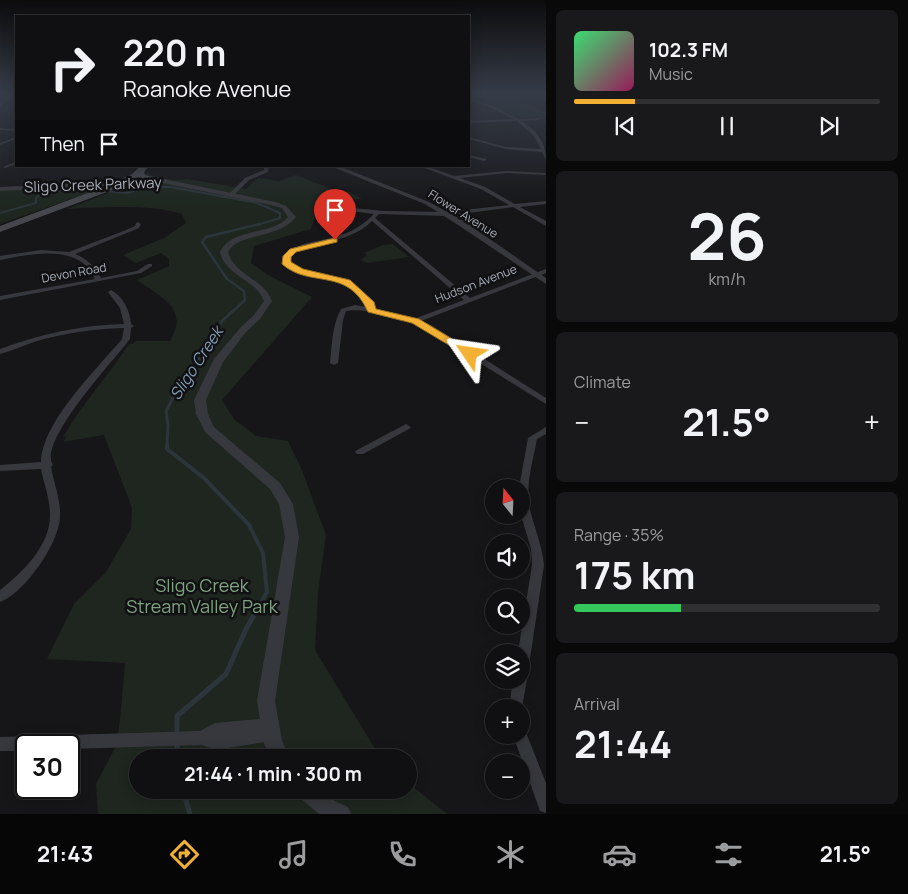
<!DOCTYPE html>
<html lang="en">
<head>
<meta charset="utf-8">
<style>
	:root { --surface:#101012; --page:#19191b; --text:#f1f3f6; --muted:#9c9d9f; --line:#303032; --accent:#f2b134 }
	body { margin:0; font-family:Manrope,sans-serif; background:var(--page); color:var(--text); height:100vh; display:flex; flex-direction:column; font-size:19px; white-space:nowrap }
	* { box-sizing:border-box; margin:0 }
	p { font-size:16px; color:var(--muted) }
	.icon { flex:none; width:28px; height:28px; fill:none; stroke:currentColor; stroke-width:2; stroke-linecap:round; stroke-linejoin:round }
	.map { position:relative; flex:1; overflow:hidden }
	.details { display:flex; flex-direction:column; gap:10px; padding:10px; background:#09090a; width:362px }
	.details>* { flex:none }
	.banner { position:absolute; left:15px; top:15px; width:455px; height:152px; border-radius:0px; box-shadow:0 2px 12px #0003,0 0 0 1px var(--line); background:#101012; color:var(--text); overflow:hidden }
	.needle { width:32px; rotate:342deg }
	.tools { position:absolute; left:485px; top:479px; display:grid; gap:10px }
	.tools a { display:grid; place-items:center; width:45px; height:45px; border-radius:50%; background:var(--surface); box-shadow:0 2px 12px #0003,0 0 0 1px var(--line); font-size:25px }
	.speed { position:absolute; left:15px; top:734px; display:flex; gap:10px; font-size:25px; font-weight:700; text-align:center }
	.speed>* { display:grid; place-content:center; width:65px; height:65px; border-radius:50%; background:var(--surface); box-shadow:0 2px 12px #0003,0 0 0 1px var(--line); line-height:1 }
	.speed .limit { border:2px solid #111; border-radius:8px; background:#fff; color:#111 }
	.pin { position:absolute; display:grid; place-items:center; width:42px; height:42px; color:#fff; margin:-51px -21px; border-radius:50% 50% 50% 0; rotate:-45deg; box-shadow:0 0 5px #0007 }
	.pin .icon { rotate:45deg }
	.me { position:absolute; width:55px; margin:-28px; rotate:302deg; stroke-linejoin:round; filter:drop-shadow(0 0 4px #0008) }
	.turn { display:flex; align-items:center; gap:18px; height:105px; padding:0 25px; font-size:22px }
	.turn .icon { width:65px; height:65px; stroke-width:2.5 }
	.turn b { display:block; font-size:35px; line-height:42px }
	.then { display:flex; align-items:center; height:48px; padding:0 25px; background:#0003; gap:10px; font-size:19px }
	.big { font-size:38px; font-weight:700; line-height:1.1 }
	.details .widget { flex:1; display:flex; flex-direction:column; justify-content:center; gap:8px; min-width:0; padding:0 18px; border-radius:8px; background:var(--page) }
	.details .dial { align-items:center; gap:0 }
	.dial b { font-size:65px; line-height:1 }
	.song { display:flex; align-items:center; gap:15px }
	.cover { width:60px; height:60px; border-radius:8px; background:linear-gradient(135deg,hsl(140 70% 55%),hsl(330 70% 35%)) }
	.played { height:5px; border-radius:2px; background:linear-gradient(90deg,var(--accent) 20%,var(--line) 20%) }
	.keys { display:flex; justify-content:space-around; direction:ltr }
	.heat { display:flex; justify-content:space-between; align-items:center; font-size:28px; direction:ltr }
	.charge { height:8px; border-radius:4px; background:linear-gradient(90deg,#34c759 35%,var(--line) 0) }
	.trip { position:absolute; left:129px; top:749px; width:288px; height:50px; border-radius:25px; background:var(--surface); box-shadow:0 2px 12px #0003,0 0 0 1px var(--line); font-weight:700; line-height:50px; text-align:center }
	.menu { display:flex; height:80px; justify-content:space-around; align-items:center; background:#060607; color:var(--muted) }
	.menu .icon { width:35px; height:35px }
	.menu .selected { color:var(--accent) }
	.menu b { font-size:22px; color:var(--text) }
	main { display:flex; flex:1; min-height:0 }
	.map>svg:first-child { display:block }
	.green { fill:#1e261f }
	.lines { fill:none; stroke-linecap:round; stroke-linejoin:round }
	.stream-far5 { stroke:#2c353c; stroke-width:1 }
	.stream-far4 { stroke:#2c353c; stroke-width:2 }
	.stream-far3 { stroke:#2c353c; stroke-width:2.5 }
	.stream-far2 { stroke:#2c353c; stroke-width:3 }
	.stream-far1 { stroke:#2c353c; stroke-width:4 }
	.stream { stroke:#2c353c; stroke-width:5 }
	.minor { fill:#37383d; fill-rule:evenodd }
	.tertiary { fill:#37383d; fill-rule:evenodd }
	.secondary { fill:#45474d; fill-rule:evenodd }
	.route { fill:#f2b134; stroke:#9d7322 }
	.labels { text-anchor:middle; stroke-width:5; stroke-linejoin:round; paint-order:stroke }
	.far-street-label { font-size:12px; fill:#a8adb8; stroke:#111113 }
	.street-label { font-size:15px; fill:#a8adb8; stroke:#111113 }
	.water-label { font-size:16px; font-style:italic; fill:#7f9bb3; stroke:#111113 }
	.near-park-label { font-size:18px; fill:#7fa381; stroke:#111113 }
</style>
</head>
<body>
<main>
<div class="map">
<svg width="546" height="814" viewBox="0 0 546 814">
	<rect width="100%" height="100%" fill="#161618"/>
	<g class="green">
		<polygon points="469,94 506,94 545,111 545,122 537,117 519,117 469,97"/>
		<path d="M 147,173 L 156,177 L 174,180 L 187,179 L 246,189 L 258,178 L 279,181 L 296,175 L 334,190 L 350,192 L 362,199 L 329,198 L 333,207 L 316,213 L 311,229 L 254,246 L 251,263 L 268,275 L 312,297 L 222,400 L 234,419 L 256,436 L 288,441 L 301,468 L 326,535 L 318,593 L 315,650 L 380,757 L 138,758 L 138,790 L 408,790 L 408,783 L 447,814 L 98,814 L 96,784 L 116,746 L 120,720 L 125,663 L 47,659 L 74,604 L 106,572 L 131,529 L 132,508 L 104,435 L 63,442 L 67,436 L 63,437 C 82,404 108,376 129,344 L 133,344 L 136,341 L 170,341 C 190,308 160,297 137,280 L 169,266 L 169,259 L 161,253 L 136,263 L 123,255 L 164,238 L 186,223 L 182,214 C 155,204 97,207 67,209 L 129,185 Z"/>
		<polygon points="102,186 100,189 0,224 0,189"/>
		<polygon points="393,244 409,257 367,263 361,260 367,255 364,253 383,245"/>
	</g>
	<g class="lines">
		<polyline class="stream-far5" points="486,94 544,113 546,116"/>
		<polyline class="stream-far4" points="0,213 36,203 36,198 42,192 80,189 127,193 147,187 171,187 257,203 280,213 280,218 257,225"/>
		<polyline class="stream-far3" points="222,321 245,300 244,291 227,279 202,242 206,237 260,224"/>
		<polyline class="stream-far2" points="167,445 168,425 166,411 178,388 210,345 216,328 223,320"/>
		<polyline class="stream-far1" points="167,444 167,449 204,478 249,525 263,553 267,592 259,606"/>
		<g class="stream">
			<polyline points="177,734 177,716 226,674 246,629 260,605"/>
			<polyline points="177,743 178,758"/>
			<polyline points="183,790 190,814"/>
		</g>
		<g class="minor">
			<polygon points="11,94 14,94 0,107 0,104"/>
			<polygon points="531,94 536,94 546,99 546,101"/>
			<path d="M 469,98 L 495,107 L 519,119 L 540,118 L 539,120 L 522,121 C 537,131 546,142 546,160 L 542,152 L 506,149 L 469,139 L 469,137 L 506,147 L 541,149 L 534,136 L 517,121 L 469,123 L 469,121 L 514,119 L 492,108 L 469,100 Z"/>
			<polygon points="0,128 16,129 16,131 0,130"/>
			<polygon points="16,137 16,139 0,145 0,143"/>
			<polygon points="469,155 486,159 486,160 484,161 469,157"/>
			<polygon points="16,162 16,164 5,168 3,167"/>
			<polygon points="265,166 269,166 268,172 249,180 234,195 230,195 230,193 245,178 264,170"/>
			<path d="M 419,166 L 426,166 L 454,176 L 507,171 L 546,173 L 546,175 L 507,173 L 460,178 L 485,187 L 515,204 L 546,201 L 546,204 L 520,207 L 546,221 L 546,226 L 513,207 L 446,216 L 379,214 L 375,218 L 470,298 L 546,269 L 546,273 L 421,321 L 431,325 L 546,398 L 546,404 L 425,329 C 407,320 365,307 346,311 L 343,320 L 338,363 L 334,365 L 330,363 C 332,345 332,325 341,309 L 355,305 L 367,307 L 367,305 L 345,283 L 298,272 L 284,264 L 284,256 C 297,241 320,242 338,236 C 352,232 363,225 374,214 L 341,210 L 341,208 L 343,207 L 384,211 L 446,212 L 509,205 L 481,189 ZM 372,221 L 464,300 L 414,319 L 374,309 L 372,303 L 349,281 L 302,270 L 289,262 L 290,256 L 295,251 C 321,242 352,241 372,221 Z"/>
			<path d="M 138,222 L 141,224 L 139,228 L 75,254 C 88,259 94,266 101,278 L 137,271 L 148,264 L 152,264 L 152,266 L 141,273 L 0,300 L 0,296 L 95,279 C 93,276 92,271 89,269 C 70,245 26,255 0,260 L 0,256 L 41,250 L 69,252 L 126,230 L 135,226 L 136,223 Z"/>
			<path d="M 111,290 C 123,296 130,311 131,324 L 134,326 L 131,328 L 130,339 C 115,359 37,442 53,465 L 51,467 C 54,484 61,500 60,517 C 59,543 25,593 0,602 L 0,590 C 23,572 50,546 50,515 C 50,499 44,484 41,469 L 0,471 L 0,465 L 41,462 C 42,422 97,369 122,339 L 124,328 C 93,329 63,333 34,342 C 22,346 11,351 0,354 L 0,349 C 40,334 81,325 124,324 L 120,308 L 108,292 Z"/>
			<polygon points="406,424 411,427 409,429 363,454 357,454 355,452 357,450"/>
			<path d="M 546,427 L 546,434 L 537,439 C 533,460 526,483 529,505 C 533,525 542,544 544,565 L 528,672 L 525,677 L 527,680 L 521,712 L 521,708 L 509,708 L 513,680 L 521,680 L 521,652 L 518,652 L 532,565 L 531,549 L 521,515 L 521,488 L 519,488 L 528,438 Z"/>
			<polygon points="269,718 274,720 276,725 275,728 278,734 276,739 271,741 216,750 202,745 69,749 69,745 26,745 26,751 0,751 0,737 200,731 215,723"/>
			<polygon points="521,728 525,730 546,783 546,813 540,811 513,735 521,735"/>
		</g>
		<g class="tertiary">
			<polygon points="330,166 339,166 429,202 464,221 546,278 546,284 458,225 425,204"/>
			<path d="M 163,179 L 275,202 L 286,206 L 296,217 C 278,240 238,232 228,252 C 234,275 264,279 272,301 L 260,319 L 246,332 L 223,362 L 206,400 L 208,414 L 214,427 L 280,483 L 293,504 L 299,537 L 275,701 L 282,741 L 290,758 L 270,758 L 264,743 L 257,701 L 285,537 L 279,504 L 270,489 L 205,432 L 196,414 L 194,400 L 214,359 L 240,328 L 254,315 L 264,301 C 256,279 225,276 220,252 C 233,226 270,237 288,217 L 282,208 L 271,205 L 163,183 L 0,191 L 0,187 Z"/>
			<polygon points="296,790 321,790 333,800 348,807 351,814 319,814 299,797"/>
		</g>
		<polygon class="secondary" points="141,166 149,166 144,172 145,175 167,181 163,183 138,177 115,189 0,232 0,226 109,185 132,174"/>
	</g>
	<linearGradient id="sky" x2="0" y2="1"><stop stop-color="#0c0c0d"/><stop offset="0.45" stop-color="#363c48"/><stop offset="1" stop-color="#363c48" stop-opacity="0"/></linearGradient>
	<rect width="546" height="208" fill="url(#sky)"/>
	<path class="route" d="M 335,238 L 337,239 L 337,242 L 296,252 L 291,257 L 291,262 L 303,269 L 350,280 L 374,302 L 376,309 L 419,319 L 474,352 L 474,356 L 467,356 L 412,323 L 368,312 C 348,266 310,289 282,264 L 283,256 L 290,249 Z"/>
	<g class="labels">
		<g class="far-street-label">
			<text transform="translate(463 214) rotate(32)" y="4">Flower Avenue</text>
			<text transform="translate(74 273) rotate(-10)" y="4">Devon Road</text>
			<text transform="translate(476 284) rotate(-21)" y="4">Hudson Avenue</text>
		</g>
		<g class="street-label">
			<text transform="translate(93 185) rotate(-2)" y="5">Sligo Creek Parkway</text>
		</g>
		<g class="water-label">
			<text transform="translate(196 363) rotate(-57)" y="6">Sligo Creek</text>
		</g>
		<g class="near-park-label">
			<text x="202" y="592">Sligo Creek<tspan x="202" dy="21">Stream Valley Park</tspan></text>
		</g>
	</g>
</svg>
<div class="tools">
<a><svg class="needle" viewBox="-14 -14 28 28"><path d="M0-13l5 13h-10z" fill="#e53935"/><path d="M0 13l5-13h-10z" fill="#9c9d9f"/></svg></a>
<a><svg class="icon" aria-label="sound" viewBox="0 0 24 24"><path d="M4 9h4l5-4v14l-5-4H4zM17 9q2 3 0 6"/></svg></a>
<a><svg class="icon" aria-label="search" viewBox="0 0 24 24"><circle cx="10" cy="10" r="6"/><path d="M15 15l6 6"/></svg></a>
<a><svg class="icon" aria-label="layers" viewBox="0 0 24 24"><path d="M12 4l9 5-9 5-9-5zM3 14l9 5 9-5"/></svg></a>
<a>+</a>
<a>−</a>
</div>
<div class="speed"><div class="limit">30</div></div>
<div class="pin" style="left:335px;top:240px;background:#d93025"><svg class="icon" aria-label="arrive" viewBox="0 0 24 24"><path d="M6 21V4h12l-3 4 3 4H6"/></svg></div>
<svg class="me" style="left:470px;top:354px" viewBox="-20 -20 40 40"><path d="M0-17L14 15 0 8-14 15z" fill="#f2b134" stroke="#fff" stroke-width="4"/></svg>
<div class="trip">21:44 · 1 min · 300 m</div>
<div class="banner">
<div class="turn"><svg class="icon" aria-label="right" viewBox="0 0 24 24"><path d="M7 20v-9h11M14 6l5 5-5 5"/></svg><div><b>220 m</b>Roanoke Avenue</div></div>
<div class="then">Then<svg class="icon" aria-label="arrive" viewBox="0 0 24 24"><path d="M6 21V4h12l-3 4 3 4H6"/></svg></div>
</div>
</div>
<section class="details">
<div class="widget">
<div class="song"><i class="cover"></i><div><b>102.3 FM</b><p>Music</p></div></div>
<div class="played"></div>
<div class="keys"><svg class="icon" aria-label="previous" viewBox="0 0 24 24"><path d="M18 5L8 12l10 7zM5 5v14"/></svg><svg class="icon" aria-label="pause" viewBox="0 0 24 24"><path d="M8 5v14M16 5v14"/></svg><svg class="icon" aria-label="next" viewBox="0 0 24 24"><path d="M6 5l10 7-10 7zM19 5v14"/></svg></div>
</div>
<div class="widget dial"><b>26</b><p>km/h</p></div>
<div class="widget"><p>Climate</p>
<div class="heat"><a>−</a><b class="big">21.5°</b><a>+</a></div>
</div>
<div class="widget"><p>Range · 35%</p><b class="big">175 km</b><div class="charge"></div></div>
<div class="widget"><p>Arrival</p><b class="big">21:44</b></div>
</section>
</main>
<nav class="menu">
<b>21:43</b>
<svg class="icon selected" aria-label="directions" viewBox="0 0 24 24"><path d="M12 3l9 9-9 9-9-9zM9 14v-3h6M13 9l2 2-2 2"/></svg>
<svg class="icon" aria-label="music" viewBox="0 0 24 24"><path d="M9 18V5l10-2v13"/><circle cx="6" cy="18" r="3"/><circle cx="16" cy="16" r="3"/></svg>
<svg class="icon" aria-label="phone" viewBox="0 0 24 24"><path d="M5 4h4l2 5-3 2q2 4 5 5l2-3 5 2v4C11 20 4 13 5 4z"/></svg>
<svg class="icon" aria-label="climate" viewBox="0 0 24 24"><path d="M12 3v18M4 7l16 10M4 17L20 7"/></svg>
<svg class="icon" aria-label="car" viewBox="0 0 24 24"><path d="M5 17H2v-5l4-1 3-4h7l3 4 3 1v5h-3M9 17h6M6 11h13"/><circle cx="7" cy="17" r="2"/><circle cx="17" cy="17" r="2"/></svg>
<svg class="icon" aria-label="filters" viewBox="0 0 24 24"><path d="M4 7h16M4 17h16"/><circle cx="9" cy="7" r="2"/><circle cx="15" cy="17" r="2"/></svg>
<b>21.5°</b>
</nav>
</body>
</html>
